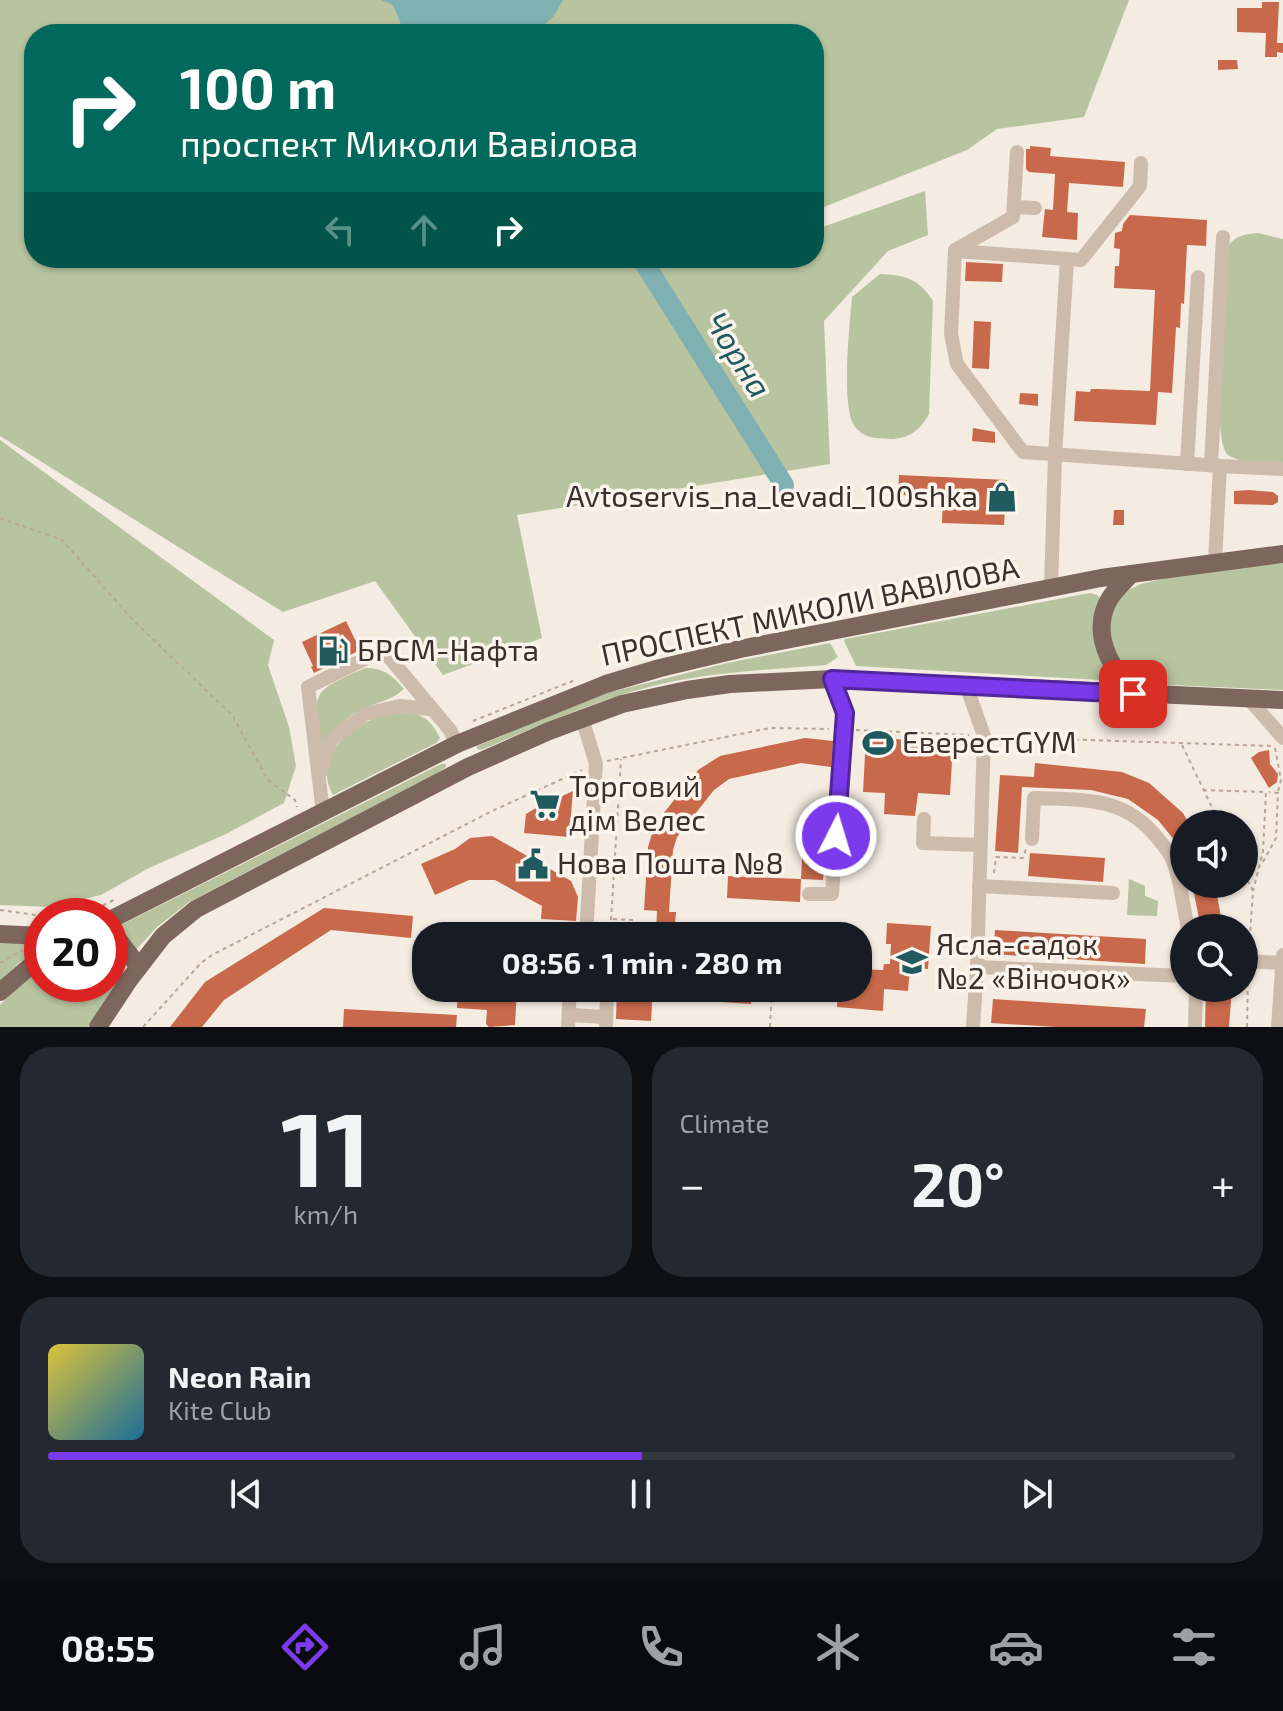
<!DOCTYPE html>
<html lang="en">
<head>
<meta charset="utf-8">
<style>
	:root { --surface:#171b24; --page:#242831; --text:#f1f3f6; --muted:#9ea1a6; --line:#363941; --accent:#7c3aed }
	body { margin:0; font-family:"Exo 2",sans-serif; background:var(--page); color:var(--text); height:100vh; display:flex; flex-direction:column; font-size:30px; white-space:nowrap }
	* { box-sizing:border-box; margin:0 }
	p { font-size:26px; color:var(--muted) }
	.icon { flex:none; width:44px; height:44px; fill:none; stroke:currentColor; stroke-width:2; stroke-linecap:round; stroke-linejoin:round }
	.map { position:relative; height:1027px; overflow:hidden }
	.side { display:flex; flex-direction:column; gap:20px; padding:20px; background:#0d0f14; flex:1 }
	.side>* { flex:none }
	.guide { position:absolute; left:24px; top:24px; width:800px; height:244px; border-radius:32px; box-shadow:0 2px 6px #0004; background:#00695c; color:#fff; overflow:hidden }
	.controls { position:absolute; left:1170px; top:810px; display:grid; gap:16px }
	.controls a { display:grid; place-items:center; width:88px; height:88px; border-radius:50%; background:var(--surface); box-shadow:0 2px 6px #0004; font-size:40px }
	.speed { position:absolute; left:24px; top:898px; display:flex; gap:16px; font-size:40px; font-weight:700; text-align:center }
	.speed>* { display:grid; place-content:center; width:104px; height:104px; border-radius:50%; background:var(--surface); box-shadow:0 2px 6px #0004; line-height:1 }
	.speed .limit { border:12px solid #d22; background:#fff; color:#111 }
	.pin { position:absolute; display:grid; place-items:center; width:68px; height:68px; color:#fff; margin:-34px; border-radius:16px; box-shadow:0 4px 12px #0006 }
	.me { position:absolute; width:88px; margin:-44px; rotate:5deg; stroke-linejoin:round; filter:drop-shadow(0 0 6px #0008) }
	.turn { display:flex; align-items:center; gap:28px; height:168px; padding:0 24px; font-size:36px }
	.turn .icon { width:104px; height:104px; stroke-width:2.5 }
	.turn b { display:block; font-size:56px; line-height:68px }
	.lanes { display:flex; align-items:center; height:76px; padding:0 24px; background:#0003; justify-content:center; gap:40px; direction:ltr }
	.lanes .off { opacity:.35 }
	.big { font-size:60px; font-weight:700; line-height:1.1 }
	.side .card { flex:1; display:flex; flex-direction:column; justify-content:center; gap:12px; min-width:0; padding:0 28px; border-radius:32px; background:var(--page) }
	.side .dial { align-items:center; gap:0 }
	.dial b { font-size:104px; line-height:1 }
	.song { display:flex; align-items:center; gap:24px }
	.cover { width:96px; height:96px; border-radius:12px; background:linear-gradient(135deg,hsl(50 70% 55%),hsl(200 70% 35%)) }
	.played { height:8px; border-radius:4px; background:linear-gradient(90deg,var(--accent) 50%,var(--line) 50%) }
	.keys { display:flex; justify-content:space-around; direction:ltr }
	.heat { display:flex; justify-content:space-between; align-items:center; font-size:44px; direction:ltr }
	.side .tiles { flex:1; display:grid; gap:20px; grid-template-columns:1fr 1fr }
	.card:last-child { grid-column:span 2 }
	.trip { position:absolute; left:412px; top:922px; width:460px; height:80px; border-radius:32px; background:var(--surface); box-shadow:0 2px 6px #0004; font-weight:700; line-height:80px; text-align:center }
	.dock { display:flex; height:128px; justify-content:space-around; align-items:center; background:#090b0e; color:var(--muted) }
	.dock .icon { width:56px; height:56px }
	.dock .current { color:var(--accent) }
	.dock b { font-size:36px; color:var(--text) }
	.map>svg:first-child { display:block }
	.green { fill:#b8c4a0 }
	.water { fill:#7fb0b2 }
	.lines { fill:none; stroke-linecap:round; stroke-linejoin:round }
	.river { stroke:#7fb0b2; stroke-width:20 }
	.building { fill:#c8694b }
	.path { stroke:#b9a596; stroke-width:2; stroke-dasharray:4 4; stroke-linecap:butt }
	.minor { stroke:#cdbbac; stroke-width:14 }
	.major { stroke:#7d675c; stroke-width:18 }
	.route-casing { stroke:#51269a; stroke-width:20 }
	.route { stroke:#7c3aed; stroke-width:14 }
	.labels { text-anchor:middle; stroke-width:7; stroke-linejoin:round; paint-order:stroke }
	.poi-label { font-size:30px; fill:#3b302b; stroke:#fbf5ee; text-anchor:start }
	.street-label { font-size:30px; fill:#3b302b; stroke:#fbf5ee }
	.water-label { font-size:32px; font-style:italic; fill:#1f5a5e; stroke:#fbf5ee }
</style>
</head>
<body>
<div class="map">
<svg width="1283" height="1027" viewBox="0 0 1283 1027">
	<rect width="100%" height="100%" fill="#f4ebe1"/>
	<g class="green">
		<polygon points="0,0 1129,0 1084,117 997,129 967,150 814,211 814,34 34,34 34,258 814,258 814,230 925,191 928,235 888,251 824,321 830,464 517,515 542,638 443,675 375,581 283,612 0,436"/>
		<path d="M 1258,233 L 1283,239 L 1283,463 C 1267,462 1242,465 1228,455 C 1209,440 1227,276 1229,245 C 1236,235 1247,234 1258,233 Z"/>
		<path d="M 880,274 C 906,275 919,279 933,301 L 929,414 C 920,430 909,439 890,439 C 876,438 866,439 856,428 C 840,410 850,323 852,297 Z"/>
		<polygon points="0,440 274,640 268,665 289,727 296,766 284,803 226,834 149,868 101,895 50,907 0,905"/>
		<polygon points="1283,563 1283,690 1148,684 1124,669 1108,640 1109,620 1116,602 1128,590 1141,584 1184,574"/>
		<polygon points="1090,593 1097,595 1102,600 1109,670 1107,676 1101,680 856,666 844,641 845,639"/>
		<path d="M 830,643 L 838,657 L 826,665 C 766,670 707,672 649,687 C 591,702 536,727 481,750 L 477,749 L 477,746 L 607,693 L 727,663 Z"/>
		<path d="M 365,668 C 384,668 392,675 404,689 C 391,701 374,703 358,711 C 342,720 334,734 321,745 C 311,688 315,691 365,668 Z"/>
		<path d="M 389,713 C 415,713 428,712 440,738 L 436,743 L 333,795 C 310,755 354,723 389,713 Z"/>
		<polygon points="441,764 446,764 446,767 436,774 189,902 156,928 135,951 115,931 117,927"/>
		<polygon points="1129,879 1145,886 1145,896 1158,901 1157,916 1127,915"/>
		<polygon points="0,940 42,941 42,949 20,962 0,981"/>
		<path d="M 110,946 C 120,954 123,963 121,975 L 88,1027 L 0,1027 L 0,1005 L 21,982 L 42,967 L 42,984 L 110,984 Z"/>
	</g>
	<polygon class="water" points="381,0 563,0 554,16 534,34 405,34 393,5"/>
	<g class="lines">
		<polyline class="river" points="641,258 784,485"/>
	</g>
	<g class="building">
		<polygon points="1262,2 1279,2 1277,43 1283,43 1283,53 1277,52 1277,57 1265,57 1266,33 1237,32 1237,8 1262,8"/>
		<polygon points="1218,60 1237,60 1238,69 1218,70"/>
		<polygon points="1030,146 1051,148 1050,156 1125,162 1123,187 1069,183 1067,212 1078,213 1077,240 1042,237 1045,209 1053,210 1055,174 1029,172 1026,169 1026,149 1030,149"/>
		<polygon points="1130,215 1207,220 1206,246 1187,245 1184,304 1181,303 1180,328 1176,327 1172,393 1158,392 1156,425 1074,421 1076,391 1090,392 1091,389 1098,389 1150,391 1155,290 1114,288 1115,266 1119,266 1120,249 1114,248 1115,233 1122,231 1123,224"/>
		<polygon points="966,262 1003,264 1002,282 965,281"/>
		<polygon points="974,321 991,322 989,369 972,368"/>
		<polygon points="1020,393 1038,394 1038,406 1019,404"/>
		<polygon points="973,428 995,432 995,443 972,441"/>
		<polygon points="899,475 1007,480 1004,525 942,523 943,497 898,495"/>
		<polygon points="1249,490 1273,492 1278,496 1278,502 1273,505 1234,504 1234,491"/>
		<polygon points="1114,510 1124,510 1124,525 1113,525"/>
		<polygon points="346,621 360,650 314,673 311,667 313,666 302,642"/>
		<polygon points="866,737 953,743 950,795 918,793 915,816 884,814 885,793 863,792"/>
		<polygon points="805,738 833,741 831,767 801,763 729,779 714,790 677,837 673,850 669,912 676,912 674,936 656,936 657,911 644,910 648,847 655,824 698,770 720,756"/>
		<polygon points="1269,750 1270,764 1278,774 1277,782 1269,788 1251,758 1259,752"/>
		<polygon points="1035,763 1122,772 1149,783 1183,813 1189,824 1184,824 1184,852 1158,820 1128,799 1091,790 1022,787 1018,853 995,851 1000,775 1034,777"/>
		<polygon points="573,791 569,837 524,833 526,814 536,808 536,797 558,798"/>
		<polygon points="492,836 571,881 578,897 576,921 541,919 542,906 495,880 469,880 435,895 421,864 455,849 470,838"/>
		<polygon points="803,838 826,839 823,880 801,879"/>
		<polygon points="1030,853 1105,858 1103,882 1028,876"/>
		<polygon points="728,876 801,879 800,902 727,898"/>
		<polygon points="1192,884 1215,884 1223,928 1201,928"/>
		<polygon points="324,908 413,916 411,938 331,930 224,1000 202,1027 170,1027 205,982"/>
		<polygon points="887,923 931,926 928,969 910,968 908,991 884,989 883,1011 837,1007 838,988 858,988 858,969 883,970 884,964 890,964 891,944 886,944"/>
		<polygon points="995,930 1146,939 1145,964 993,954"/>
		<polygon points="458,988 517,988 515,1025 489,1027 486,1024 487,1010 457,1008"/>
		<polygon points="617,988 653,988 651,1021 616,1019"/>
		<polygon points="676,988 753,988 751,1004 675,999"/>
		<polygon points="1206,988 1232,988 1229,1027 1205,1027"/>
		<polygon points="993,999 1146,1009 1144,1027 1056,1027 991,1023"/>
		<polygon points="344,1009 457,1015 456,1027 343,1027"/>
	</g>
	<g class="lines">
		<g class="path">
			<polyline points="0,518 62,540 135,622 232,715 268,780 295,800 297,807"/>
			<polyline points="473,721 575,680"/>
			<polyline points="856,730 969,735"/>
			<polyline points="995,737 1273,746"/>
			<polyline points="1182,745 1220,824"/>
			<polyline points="1275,748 1281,780 1278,792"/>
			<polyline points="607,761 770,728 829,729"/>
			<polyline points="1203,790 1266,792 1263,852 1253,891"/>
			<polyline points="1263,862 1276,838 1278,793 1269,792"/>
			<polyline points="994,873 996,857 1023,858 1026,849"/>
			<polyline points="1244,873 1253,891 1249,950"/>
			<polyline points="0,910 43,916"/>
			<polyline points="81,916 116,899"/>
			<polyline points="613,919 634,920 633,930"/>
			<polyline points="610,936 621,759"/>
			<polyline points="0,963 23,950"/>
			<polyline points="143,1027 201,963 212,955 492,811 582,770"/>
			<polyline points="770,1027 772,988"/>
			<polyline points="1247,1027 1248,973"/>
		</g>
		<g class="minor">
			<polyline points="1141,163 1140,186 1081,260 955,251 951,334 957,364 1023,452 1220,466"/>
			<polyline points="1014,207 1035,208"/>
			<polyline points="955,250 1013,217 1017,152"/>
			<polyline points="1187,464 1198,277"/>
			<polyline points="1211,465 1223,237"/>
			<polyline points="1215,562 1220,466 1283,469"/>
			<polyline points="1051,588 1055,456 1067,259"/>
			<polyline points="966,685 984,736 977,967 973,1027"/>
			<polyline points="1248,698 1283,738"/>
			<polyline points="582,718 596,764 586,936"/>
			<polyline points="320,773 331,740 365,714 400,706 430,709"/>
			<polyline points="323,813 308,687 383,650 450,730 457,744"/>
			<polyline points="924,819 923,843 980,845"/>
			<path d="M 1032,839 L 1034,798 C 1084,800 1126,796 1159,840 C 1164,846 1170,853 1173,861 C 1181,881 1183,907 1188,928"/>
			<polyline points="979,886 1113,893"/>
			<polyline points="809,894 832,894 845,713 832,679"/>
			<polyline points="1244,961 1283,963"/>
			<polyline points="977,967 1184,976"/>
			<polyline points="569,1015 606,1017"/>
			<polyline points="568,1027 570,988"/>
			<polyline points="606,1027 607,988"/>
			<polyline points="1195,1027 1196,988"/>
			<polyline points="1278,1027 1283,955"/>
		</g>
		<g class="major">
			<path d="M 1131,574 C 1124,582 1116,589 1110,598 C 1089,633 1111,667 1133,694"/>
			<polyline points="110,920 457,744 606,684 660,668 740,649 1101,578 1283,554"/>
			<polyline points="0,934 42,936"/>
			<polyline points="110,935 117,938 139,967"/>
			<polyline points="0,992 42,956"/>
			<polyline points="98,1027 129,980 163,936 196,909 468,767 549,731 622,704 687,690 730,684 832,679 1283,700"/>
		</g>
	</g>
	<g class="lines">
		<g class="route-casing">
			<polyline id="route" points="836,836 845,713 832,679 1133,694"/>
		</g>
		<use href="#route" class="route"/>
	</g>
	<defs>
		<g id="shop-bare" transform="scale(2.4)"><path d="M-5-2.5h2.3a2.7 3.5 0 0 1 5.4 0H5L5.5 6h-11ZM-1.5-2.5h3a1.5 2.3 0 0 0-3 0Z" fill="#1f5a5e" stroke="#fbf5ee" stroke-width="2.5" paint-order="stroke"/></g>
		<g id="fuel-bare" transform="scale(2.4)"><path d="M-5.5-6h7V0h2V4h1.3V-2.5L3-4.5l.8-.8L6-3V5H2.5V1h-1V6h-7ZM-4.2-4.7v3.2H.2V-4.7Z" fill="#1f5a5e" stroke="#fbf5ee" stroke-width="2.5" paint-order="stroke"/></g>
		<g id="stadium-bare" transform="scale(2.4)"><path d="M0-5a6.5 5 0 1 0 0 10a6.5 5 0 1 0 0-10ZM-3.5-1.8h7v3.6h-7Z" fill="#1f5a5e" stroke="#fbf5ee" stroke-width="2.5" paint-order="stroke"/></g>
		<g id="supermarket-bare" transform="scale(2.4)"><path d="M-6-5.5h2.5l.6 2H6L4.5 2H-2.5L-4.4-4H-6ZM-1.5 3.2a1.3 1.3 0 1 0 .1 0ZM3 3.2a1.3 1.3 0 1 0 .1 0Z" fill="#1f5a5e" stroke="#fbf5ee" stroke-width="2.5" paint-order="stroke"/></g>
		<g id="civic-bare" transform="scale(2.4)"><path d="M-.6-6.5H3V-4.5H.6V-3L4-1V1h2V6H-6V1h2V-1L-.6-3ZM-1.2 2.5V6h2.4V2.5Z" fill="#1f5a5e" stroke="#fbf5ee" stroke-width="2.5" paint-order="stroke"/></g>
		<g id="school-bare" transform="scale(2.4)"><path d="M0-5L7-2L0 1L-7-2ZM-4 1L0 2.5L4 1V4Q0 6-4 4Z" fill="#1f5a5e" stroke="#fbf5ee" stroke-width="2.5" paint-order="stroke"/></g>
	</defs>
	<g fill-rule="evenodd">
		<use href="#shop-bare" x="1002" y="497"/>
		<use href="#fuel-bare" x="333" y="651"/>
		<use href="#stadium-bare" x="878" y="743"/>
		<use href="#supermarket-bare" x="545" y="804"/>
		<use href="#civic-bare" x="533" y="864"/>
		<use href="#school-bare" x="912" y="962"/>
	</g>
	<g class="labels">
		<g class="poi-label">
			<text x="978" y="507" text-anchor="end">Avtoservis_na_levadi_100shka</text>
			<text x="357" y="661">БРСМ-Нафта</text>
			<text x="902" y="753">ЕверестGYM</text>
			<text x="569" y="797">Торговий<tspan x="569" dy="34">дім Велес</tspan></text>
			<text x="557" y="874">Нова Пошта №8</text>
			<text x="936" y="955">Ясла-садок<tspan x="936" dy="34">№2 «Віночок»</tspan></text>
		</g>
		<g class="street-label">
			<text transform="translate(810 612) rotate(-12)" y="10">ПРОСПЕКТ МИКОЛИ ВАВІЛОВА</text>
		</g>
		<g class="water-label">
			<text transform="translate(738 355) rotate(58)" y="11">Чорна</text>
		</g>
	</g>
</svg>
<div class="controls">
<a><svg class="icon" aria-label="sound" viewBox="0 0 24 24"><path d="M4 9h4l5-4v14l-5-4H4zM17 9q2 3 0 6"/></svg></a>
<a><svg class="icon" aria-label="search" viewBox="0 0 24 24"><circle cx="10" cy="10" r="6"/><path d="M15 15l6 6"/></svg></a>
</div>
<div class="speed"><div class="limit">20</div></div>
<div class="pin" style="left:1133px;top:694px;background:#d93025"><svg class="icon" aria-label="arrive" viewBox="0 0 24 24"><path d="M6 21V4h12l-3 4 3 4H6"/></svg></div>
<svg class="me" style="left:836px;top:836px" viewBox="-20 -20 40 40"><circle r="17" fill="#7c3aed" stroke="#fff" stroke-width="3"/><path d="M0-11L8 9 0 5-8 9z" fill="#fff"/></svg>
<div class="trip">08:56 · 1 min · 280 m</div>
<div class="guide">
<div class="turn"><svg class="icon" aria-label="right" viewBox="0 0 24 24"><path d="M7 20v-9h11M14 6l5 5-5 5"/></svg><div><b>100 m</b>проспект Миколи Вавілова</div></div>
<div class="lanes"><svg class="icon off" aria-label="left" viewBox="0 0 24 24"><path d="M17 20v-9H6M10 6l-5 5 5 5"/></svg><svg class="icon off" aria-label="ahead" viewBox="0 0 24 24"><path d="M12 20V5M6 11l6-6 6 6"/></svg><svg class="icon" aria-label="right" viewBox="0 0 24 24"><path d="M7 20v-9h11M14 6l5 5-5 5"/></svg></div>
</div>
</div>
<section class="side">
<div class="tiles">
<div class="card dial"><b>11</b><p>km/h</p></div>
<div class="card"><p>Climate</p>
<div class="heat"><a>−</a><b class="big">20°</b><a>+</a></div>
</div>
<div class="card">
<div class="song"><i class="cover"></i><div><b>Neon Rain</b><p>Kite Club</p></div></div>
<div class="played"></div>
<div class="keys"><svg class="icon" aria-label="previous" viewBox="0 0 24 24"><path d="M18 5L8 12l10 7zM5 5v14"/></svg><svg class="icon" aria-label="pause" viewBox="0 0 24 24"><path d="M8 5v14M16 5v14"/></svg><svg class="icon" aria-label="next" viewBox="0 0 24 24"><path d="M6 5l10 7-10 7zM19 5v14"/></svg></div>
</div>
</div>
</section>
<nav class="dock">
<b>08:55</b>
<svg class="icon current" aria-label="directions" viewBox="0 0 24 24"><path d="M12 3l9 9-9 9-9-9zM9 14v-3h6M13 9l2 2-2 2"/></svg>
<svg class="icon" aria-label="music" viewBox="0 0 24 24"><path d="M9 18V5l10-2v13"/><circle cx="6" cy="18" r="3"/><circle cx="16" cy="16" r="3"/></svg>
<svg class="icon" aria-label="phone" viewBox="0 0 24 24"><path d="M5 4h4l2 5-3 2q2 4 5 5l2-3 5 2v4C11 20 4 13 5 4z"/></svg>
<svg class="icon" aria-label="climate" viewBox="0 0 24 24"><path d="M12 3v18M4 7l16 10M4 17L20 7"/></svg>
<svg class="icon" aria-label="car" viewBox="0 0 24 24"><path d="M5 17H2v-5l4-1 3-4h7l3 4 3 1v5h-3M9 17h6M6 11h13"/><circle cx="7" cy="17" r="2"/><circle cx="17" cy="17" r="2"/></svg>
<svg class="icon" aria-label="filters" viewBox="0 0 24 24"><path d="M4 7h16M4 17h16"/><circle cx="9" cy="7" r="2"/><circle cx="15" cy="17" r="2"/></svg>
</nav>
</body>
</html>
